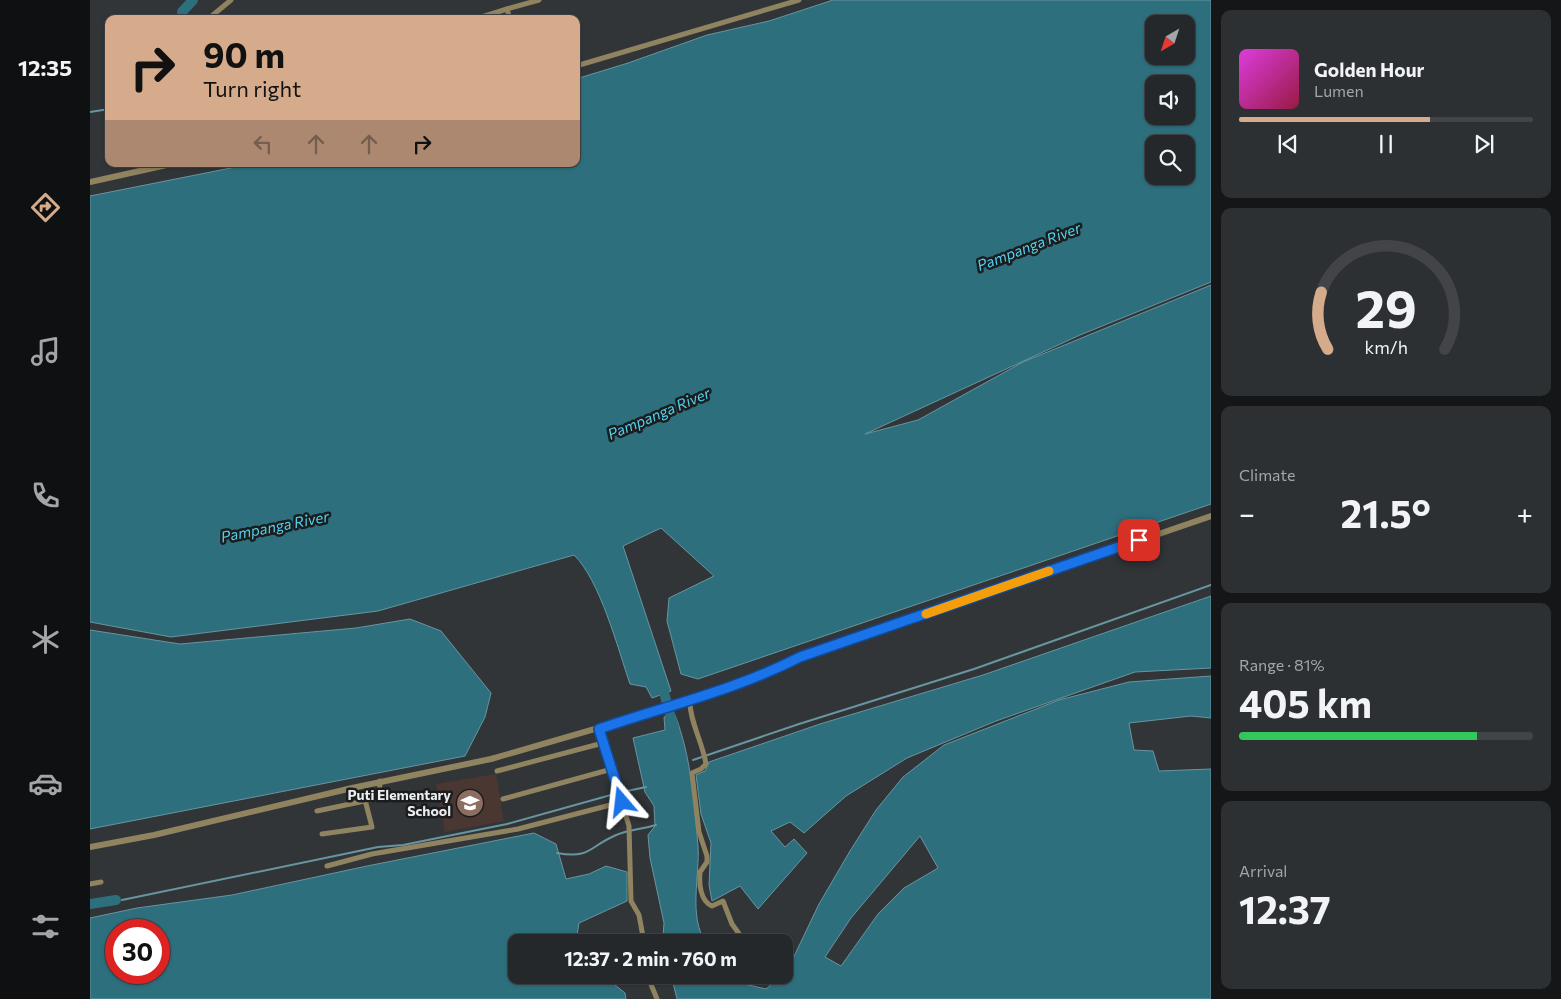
<!DOCTYPE html>
<html lang="en">
<head>
<meta charset="utf-8">
<style>
	:root { --surface:#25282a; --page:#2d3032; --text:#f1f3f6; --muted:#a3a6a8; --line:#424447; --accent:#d6ab8b }
	body { margin:0; font-family:Commissioner,sans-serif; background:var(--page); color:var(--text); height:100vh; display:flex; flex-direction:column; font-size:19px; white-space:nowrap }
	* { box-sizing:border-box; margin:0 }
	p { font-size:16px; color:var(--muted) }
	.icon { flex:none; width:28px; height:28px; fill:none; stroke:currentColor; stroke-width:2; stroke-linecap:round; stroke-linejoin:round }
	.map { position:relative; flex:1; overflow:hidden }
	.details { display:flex; flex-direction:column; gap:10px; padding:10px; background:#141617; width:350px }
	.details>* { flex:none }
	.banner { position:absolute; left:15px; top:15px; width:475px; height:152px; border-radius:10px; box-shadow:0 1px 4px #0004,0 0 0 1px var(--line); background:#d6ab8b; color:#111; overflow:hidden }
	.needle { width:32px; rotate:219deg }
	.buttons { position:absolute; left:1055px; top:15px; display:grid; gap:10px }
	.buttons a { display:grid; place-items:center; width:50px; height:50px; border-radius:10px; background:var(--surface); box-shadow:0 1px 4px #0004,0 0 0 1px var(--line); font-size:25px }
	.speed { position:absolute; left:15px; top:919px; display:flex; gap:10px; font-size:25px; font-weight:700; text-align:center }
	.speed>* { display:grid; place-content:center; width:65px; height:65px; border-radius:50%; background:var(--surface); box-shadow:0 1px 4px #0004,0 0 0 1px var(--line); line-height:1 }
	.speed .limit { border:8px solid #d22; background:#fff; color:#111 }
	.pin { position:absolute; display:grid; place-items:center; width:42px; height:42px; color:#fff; margin:-21px; border-radius:10px; box-shadow:0 2px 8px #0006 }
	.me { position:absolute; width:55px; margin:-28px; rotate:343deg; stroke-linejoin:round; filter:drop-shadow(0 0 4px #0008) }
	.turn { display:flex; align-items:center; gap:18px; height:105px; padding:0 15px; font-size:22px }
	.turn .icon { width:65px; height:65px; stroke-width:2.5 }
	.turn b { display:block; font-size:35px; line-height:42px }
	.lanes { display:flex; align-items:center; height:48px; padding:0 15px; background:#0003; justify-content:center; gap:25px; direction:ltr }
	.lanes .off { opacity:.35 }
	.big { font-size:38px; font-weight:700; line-height:1.1 }
	.details .widget { flex:1; display:flex; flex-direction:column; justify-content:center; gap:8px; min-width:0; padding:0 18px; border-radius:10px; background:var(--page) }
	.details .dial { align-items:center; gap:0 }
	.dial svg { height:130px; overflow:visible; fill:none; stroke:var(--line); stroke-width:7; stroke-linecap:round; text-anchor:middle }
	.dial text { fill:var(--text); stroke:none }
	.song { display:flex; align-items:center; gap:15px }
	.cover { width:60px; height:60px; border-radius:8px; background:linear-gradient(135deg,hsl(300 70% 55%),hsl(340 70% 35%)) }
	.played { height:5px; border-radius:2px; background:linear-gradient(90deg,var(--accent) 65%,var(--line) 65%) }
	.keys { display:flex; justify-content:space-around; direction:ltr }
	.heat { display:flex; justify-content:space-between; align-items:center; font-size:28px; direction:ltr }
	.charge { height:8px; border-radius:4px; background:linear-gradient(90deg,#34c759 81%,var(--line) 0) }
	.trip { position:absolute; left:418px; top:934px; width:285px; height:50px; border-radius:10px; background:var(--surface); box-shadow:0 1px 4px #0004,0 0 0 1px var(--line); font-weight:700; line-height:50px; text-align:center }
	main { display:flex; flex:1; min-height:0 }
	.tab-bar { display:flex; flex-direction:column; width:90px; justify-content:space-around; align-items:center; background:#0f1011; color:var(--muted) }
	.tab-bar .icon { width:35px; height:35px }
	.tab-bar .active { color:var(--accent) }
	.tab-bar b { font-size:22px; color:var(--text) }
	.map>svg:first-child { display:block }
	.education { fill:#4a3731 }
	.water { fill:#2e6f7e; stroke:#6795a0; fill-rule:evenodd }
	.lines { fill:none; stroke-linecap:round; stroke-linejoin:round }
	.stream { stroke:#6795a0; stroke-width:2 }
	.river { stroke:#2e6f7e; stroke-width:10 }
	.minor { stroke:#908360; stroke-width:5 }
	.tertiary { stroke:#908360; stroke-width:6 }
	.route-casing { stroke:#114b97; stroke-width:12 }
	.route { stroke:#1a73e8; stroke-width:9 }
	.slow { stroke:#f59e0b; stroke-width:9 }
	.labels { text-anchor:middle; stroke-width:5; stroke-linejoin:round; paint-order:stroke }
	.poi-label { font-size:14px; font-weight:bold; fill:#ebeeef; stroke:#1a1c1d; text-anchor:end }
	.water-label { font-size:15px; font-style:italic; fill:#53d2ef; stroke:#1a1c1d }
</style>
</head>
<body>
<main>
<nav class="tab-bar">
<b>12:35</b>
<svg class="icon active" aria-label="directions" viewBox="0 0 24 24"><path d="M12 3l9 9-9 9-9-9zM9 14v-3h6M13 9l2 2-2 2"/></svg>
<svg class="icon" aria-label="music" viewBox="0 0 24 24"><path d="M9 18V5l10-2v13"/><circle cx="6" cy="18" r="3"/><circle cx="16" cy="16" r="3"/></svg>
<svg class="icon" aria-label="phone" viewBox="0 0 24 24"><path d="M5 4h4l2 5-3 2q2 4 5 5l2-3 5 2v4C11 20 4 13 5 4z"/></svg>
<svg class="icon" aria-label="climate" viewBox="0 0 24 24"><path d="M12 3v18M4 7l16 10M4 17L20 7"/></svg>
<svg class="icon" aria-label="car" viewBox="0 0 24 24"><path d="M5 17H2v-5l4-1 3-4h7l3 4 3 1v5h-3M9 17h6M6 11h13"/><circle cx="7" cy="17" r="2"/><circle cx="17" cy="17" r="2"/></svg>
<svg class="icon" aria-label="filters" viewBox="0 0 24 24"><path d="M4 7h16M4 17h16"/><circle cx="9" cy="7" r="2"/><circle cx="15" cy="17" r="2"/></svg>
</nav>
<div class="map">
<svg width="1121" height="999" viewBox="0 0 1121 999">
	<rect width="100%" height="100%" fill="#313538"/>
	<polygon class="education" points="406,774 414,821 355,832 346,784"/>
	<g class="water">
		<path d="M 743,0 L 1121,0 L 1121,282 L 990,335 L 775,434 L 828,420 L 933,362 L 1121,285 L 1121,504 L 608,679 L 591,674 L 577,621 L 579,598 L 624,576 L 571,528 L 533,546 L 581,691 L 562,698 L 556,687 L 540,684 C 528,649 510,580 484,555 L 288,611 L 81,637 L 0,622 L 0,196 L 161,164 L 486,164 L 486,79 L 538,63 L 617,35 L 679,21 ZM 1064,24 L 1096,24 L 1096,56 L 1064,56 ZM 1064,84 L 1096,84 L 1096,116 L 1064,116 ZM 1064,144 L 1096,144 L 1096,176 L 1064,176 Z"/>
		<polygon points="1121,596 1121,668 1045,672 906,721 817,758 756,796 714,833 700,822 681,831 695,847 704,839 717,853 668,909 650,886 622,901 619,885 621,843 611,814 606,775 615,771 619,762 730,724 893,675"/>
		<polygon points="320,619 351,631 401,693 395,717 375,756 0,829 0,630 90,644 266,628"/>
		<path d="M 1121,676 L 1121,718 L 1101,716 L 1039,723 L 1044,750 L 1063,751 L 1069,771 L 1121,769 L 1121,999 L 587,999 L 581,975 L 643,975 L 650,983 L 676,989 L 697,971 L 729,904 L 760,851 L 786,810 L 813,777 L 854,745 L 969,700 L 1039,682 ZM 830,836 L 848,868 L 814,888 L 788,914 L 751,966 L 735,957 L 761,918 Z"/>
		<path d="M 585,715 C 601,756 604,802 608,846 C 610,875 598,918 616,942 L 562,942 L 573,937 L 574,923 L 560,858 L 558,835 L 565,826 L 564,806 L 555,792 L 543,738 L 575,730 L 574,717 Z"/>
		<path d="M 444,833 L 466,844 L 476,879 L 499,874 L 516,866 L 537,872 L 537,901 L 489,923 L 486,942 L 426,942 L 426,975 L 527,975 L 525,985 L 535,993 L 536,999 L 0,999 L 0,918 L 47,908 L 142,895 L 277,866 ZM 26,930 L 69,930 L 69,972 L 26,972 Z"/>
	</g>
	<g class="lines">
		<g class="stream">
			<polyline points="0,112 19,109"/>
			<polyline points="603,760 709,724 884,669 1121,585"/>
			<polyline points="537,791 556,787"/>
			<path d="M 467,853 C 500,859 499,847 524,836 C 536,830 553,829 566,825"/>
			<polyline points="32,900 288,847 313,845 417,824 528,793"/>
		</g>
		<g class="river">
			<polyline points="93,19 92,12 103,0"/>
			<polyline points="568,683 573,689 584,728"/>
			<polyline points="0,904 26,900"/>
		</g>
		<g class="minor">
			<polyline points="417,9 449,0"/>
			<polyline points="118,19 141,0"/>
			<polyline points="385,19 417,9 420,19"/>
			<polyline points="486,66 709,0"/>
			<path d="M 600,701 C 599,719 613,744 616,764 L 611,769 L 602,773 L 609,832 L 617,856 L 617,862 L 610,872 C 609,883 610,901 622,906 L 633,901 L 642,924 L 655,942"/>
			<polyline points="509,729 539,826 541,901 549,915 554,942"/>
			<polyline points="407,771 513,743"/>
			<polyline points="413,799 522,769"/>
			<polyline points="227,811 289,798 290,781"/>
			<polyline points="232,834 282,827 275,800"/>
			<polyline points="237,866 282,854 428,829 532,802"/>
			<polyline points="0,884 11,882"/>
			<polyline points="559,975 560,982 567,999"/>
		</g>
		<g class="tertiary">
			<polyline points="0,182 81,164"/>
			<polyline points="0,847 64,835 262,788 401,759 591,704 678,674 710,657 1121,516"/>
		</g>
	</g>
	<g class="lines">
		<g class="route-casing">
			<path id="route" d="M 532,802 L 509,729 C 576,706 646,690 710,657 L 1049,540"/>
		</g>
		<use href="#route" class="route"/>
		<polyline class="slow" points="836,614 959,571"/>
	</g>
	<defs>
		<g id="school-disc" transform="scale(1.4375)"><circle r="9.5" fill="#8d6e63" stroke="#1a1c1d"/><path d="M0-5L7-2L0 1L-7-2ZM-4 1L0 2.5L4 1V4Q0 6-4 4Z" fill="#fff"/></g>
	</defs>
	<g fill-rule="evenodd">
		<use href="#school-disc" x="380" y="803"/>
	</g>
	<g class="labels">
		<g class="poi-label">
			<text x="361" y="800">Puti Elementary<tspan x="361" dy="16">School</tspan></text>
		</g>
		<g class="water-label">
			<text transform="translate(939 247) rotate(-21)" y="5">Pampanga River</text>
			<text transform="translate(569 414) rotate(-23)" y="5">Pampanga River</text>
			<text transform="translate(185 527) rotate(-11)" y="5">Pampanga River</text>
		</g>
	</g>
</svg>
<div class="buttons">
<a><svg class="needle" viewBox="-14 -14 28 28"><path d="M0-13l5 13h-10z" fill="#e53935"/><path d="M0 13l5-13h-10z" fill="#a3a6a8"/></svg></a>
<a><svg class="icon" aria-label="sound" viewBox="0 0 24 24"><path d="M4 9h4l5-4v14l-5-4H4zM17 9q2 3 0 6"/></svg></a>
<a><svg class="icon" aria-label="search" viewBox="0 0 24 24"><circle cx="10" cy="10" r="6"/><path d="M15 15l6 6"/></svg></a>
</div>
<div class="speed"><div class="limit">30</div></div>
<div class="pin" style="left:1049px;top:540px;background:#d93025"><svg class="icon" aria-label="arrive" viewBox="0 0 24 24"><path d="M6 21V4h12l-3 4 3 4H6"/></svg></div>
<svg class="me" style="left:532px;top:802px" viewBox="-20 -20 40 40"><path d="M0-17L14 15 0 8-14 15z" fill="#1a73e8" stroke="#fff" stroke-width="4"/></svg>
<div class="trip">12:37 · 2 min · 760 m</div>
<div class="banner">
<div class="turn"><svg class="icon" aria-label="right" viewBox="0 0 24 24"><path d="M7 20v-9h11M14 6l5 5-5 5"/></svg><div><b>90 m</b>Turn right</div></div>
<div class="lanes"><svg class="icon off" aria-label="left" viewBox="0 0 24 24"><path d="M17 20v-9H6M10 6l-5 5 5 5"/></svg><svg class="icon off" aria-label="ahead" viewBox="0 0 24 24"><path d="M12 20V5M6 11l6-6 6 6"/></svg><svg class="icon off" aria-label="ahead" viewBox="0 0 24 24"><path d="M12 20V5M6 11l6-6 6 6"/></svg><svg class="icon" aria-label="right" viewBox="0 0 24 24"><path d="M7 20v-9h11M14 6l5 5-5 5"/></svg></div>
</div>
</div>
<section class="details">
<div class="widget">
<div class="song"><i class="cover"></i><div><b>Golden Hour</b><p>Lumen</p></div></div>
<div class="played"></div>
<div class="keys"><svg class="icon" aria-label="previous" viewBox="0 0 24 24"><path d="M18 5L8 12l10 7zM5 5v14"/></svg><svg class="icon" aria-label="pause" viewBox="0 0 24 24"><path d="M8 5v14M16 5v14"/></svg><svg class="icon" aria-label="next" viewBox="0 0 24 24"><path d="M6 5l10 7-10 7zM19 5v14"/></svg></div>
</div>
<div class="widget dial"><svg viewBox="0 0 100 80">
<path d="M14 69A42 42 0 1 1 86 69"/>
<path d="M14 69A42 42 0 0 1 10 34" stroke="#d6ab8b"/>
<text x="50" y="56" font-size="32" font-weight="700">29</text>
<text x="50" y="72" font-size="11">km/h</text>
</svg></div>
<div class="widget"><p>Climate</p>
<div class="heat"><a>−</a><b class="big">21.5°</b><a>+</a></div>
</div>
<div class="widget"><p>Range · 81%</p><b class="big">405 km</b><div class="charge"></div></div>
<div class="widget"><p>Arrival</p><b class="big">12:37</b></div>
</section>
</main>
</body>
</html>
